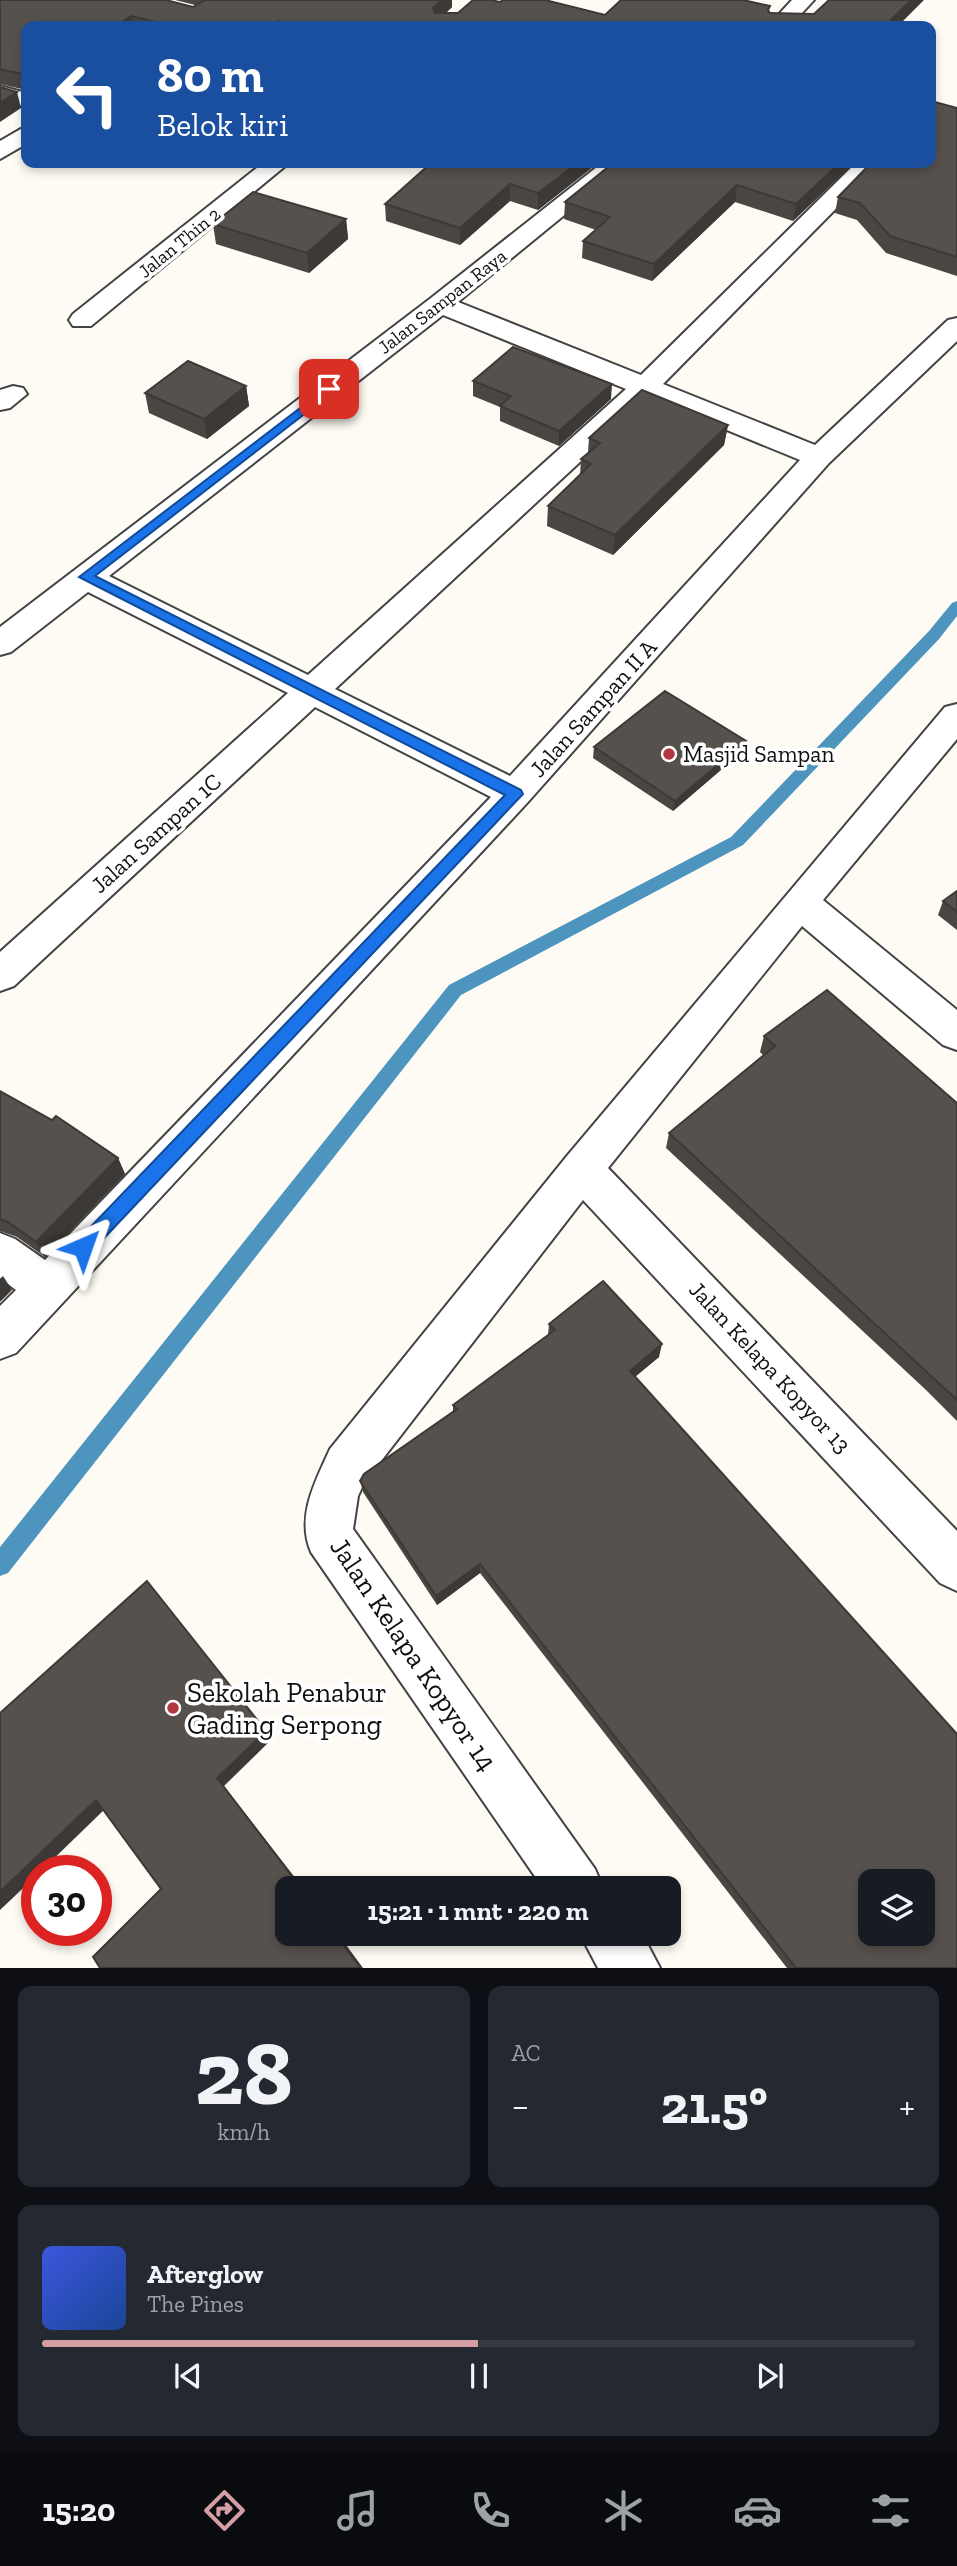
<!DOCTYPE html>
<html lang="id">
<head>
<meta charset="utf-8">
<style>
	:root { --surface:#171b24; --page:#242831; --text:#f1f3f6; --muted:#9ea1a6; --line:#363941; --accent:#d49ea5 }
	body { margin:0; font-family:"Zilla Slab",serif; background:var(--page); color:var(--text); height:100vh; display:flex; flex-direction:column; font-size:26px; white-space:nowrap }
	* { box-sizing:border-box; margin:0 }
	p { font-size:23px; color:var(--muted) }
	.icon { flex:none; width:38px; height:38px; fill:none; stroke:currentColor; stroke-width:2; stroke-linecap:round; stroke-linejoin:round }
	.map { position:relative; height:1968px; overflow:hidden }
	.panel { display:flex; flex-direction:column; gap:18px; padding:18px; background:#0d0f14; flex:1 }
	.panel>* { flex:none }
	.top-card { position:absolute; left:21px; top:21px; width:915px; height:147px; border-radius:14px; box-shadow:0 4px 10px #0003; background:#1a4fa0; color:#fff; overflow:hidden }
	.fabs { position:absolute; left:858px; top:1869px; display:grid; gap:14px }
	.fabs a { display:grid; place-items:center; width:77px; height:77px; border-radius:14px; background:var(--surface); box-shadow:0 4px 10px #0003; font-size:35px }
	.speed { position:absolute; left:21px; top:1855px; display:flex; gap:14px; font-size:35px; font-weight:700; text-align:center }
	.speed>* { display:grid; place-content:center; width:91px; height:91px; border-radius:50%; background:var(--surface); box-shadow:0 4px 10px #0003; line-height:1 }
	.speed .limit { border:10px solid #d22; background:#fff; color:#111 }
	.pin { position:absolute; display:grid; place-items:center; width:60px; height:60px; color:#fff; margin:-30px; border-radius:14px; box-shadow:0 4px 10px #0006 }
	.me { position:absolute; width:77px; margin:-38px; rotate:43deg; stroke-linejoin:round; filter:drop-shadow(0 0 5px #0008) }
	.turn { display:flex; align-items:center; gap:24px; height:147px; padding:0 21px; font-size:32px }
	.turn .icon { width:91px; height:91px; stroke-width:2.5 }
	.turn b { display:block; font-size:49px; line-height:60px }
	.big { font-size:52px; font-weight:800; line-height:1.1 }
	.panel .card { flex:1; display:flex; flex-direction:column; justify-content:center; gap:10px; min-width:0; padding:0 24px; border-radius:14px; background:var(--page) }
	.panel .dial { align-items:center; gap:0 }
	.dial b { font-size:91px; line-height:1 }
	.song { display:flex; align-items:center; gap:21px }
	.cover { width:84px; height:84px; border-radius:10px; background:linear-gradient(135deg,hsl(230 70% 55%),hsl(220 70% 35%)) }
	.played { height:7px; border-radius:4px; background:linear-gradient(90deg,var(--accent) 50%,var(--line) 50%) }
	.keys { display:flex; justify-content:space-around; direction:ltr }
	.heat { display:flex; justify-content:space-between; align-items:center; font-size:38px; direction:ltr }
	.panel .tiles { flex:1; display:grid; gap:18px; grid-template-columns:1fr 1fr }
	.card:last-child { grid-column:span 2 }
	.trip { position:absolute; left:275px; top:1876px; width:406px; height:70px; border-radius:14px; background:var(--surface); box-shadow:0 4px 10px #0003; font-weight:800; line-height:70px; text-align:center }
	.tabs { display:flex; height:112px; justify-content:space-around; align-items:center; background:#090b0e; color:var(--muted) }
	.tabs .icon { width:49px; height:49px }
	.tabs .on { color:var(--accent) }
	.tabs b { font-size:32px; color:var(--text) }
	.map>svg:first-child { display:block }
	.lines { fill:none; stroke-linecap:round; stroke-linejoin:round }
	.stream { fill:#4d95be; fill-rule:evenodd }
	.minor-casing { stroke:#434343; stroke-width:4 }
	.minor { fill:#fff; fill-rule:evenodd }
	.wall { fill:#4b4642 }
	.shaded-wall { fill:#3d3936 }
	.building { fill:#57514d; stroke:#3d3936; stroke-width:2; fill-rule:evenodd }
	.route { fill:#1a73e8; stroke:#114b97; stroke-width:2 }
	.poi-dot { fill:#b13741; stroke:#fff; stroke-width:2.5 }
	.labels { text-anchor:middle; stroke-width:7; stroke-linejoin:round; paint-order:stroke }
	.far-street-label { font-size:19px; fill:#101010; stroke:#fff }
	.street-label { font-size:23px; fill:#101010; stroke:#fff }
	.poi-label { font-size:23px; fill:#101010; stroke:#fff; text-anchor:start }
	.near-street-label { font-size:28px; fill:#101010; stroke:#fff }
	.near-poi-label { font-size:28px; fill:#101010; stroke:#fff; text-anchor:start }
</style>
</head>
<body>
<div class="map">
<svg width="957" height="1968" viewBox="0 0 957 1968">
	<rect width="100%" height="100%" fill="#fefbf4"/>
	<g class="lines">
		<polygon class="stream" points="957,601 957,616 939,639 743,845 461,995 8,1573 0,1576 0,1547 449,985 731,837 929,631 952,603"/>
		<g class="minor-casing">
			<g id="minor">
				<polygon points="792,0 814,0 790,26 768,26"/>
				<polygon points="0,86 26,93 26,107 0,100"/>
				<polygon points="26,126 26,144 0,159 0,141"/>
				<polygon points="263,163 289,163 91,326 73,326 69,320 73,314"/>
				<path d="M 602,163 L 628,163 L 458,302 L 641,375 L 856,163 L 881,163 L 663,384 L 815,445 L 948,320 L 957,318 L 957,341 L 829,463 L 527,803 L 16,1353 L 0,1359 L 0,1306 L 16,1290 L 0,1278 L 0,1233 L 15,1239 L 45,1260 L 491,797 L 315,707 L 14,986 L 0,991 L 0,952 L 288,693 L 88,592 L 11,652 L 0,655 L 0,627 L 431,298 ZM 443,315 L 626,389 L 308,675 L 109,576 ZM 649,398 L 800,460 L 510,776 L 335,689 Z"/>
				<polygon points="13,386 23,388 27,394 10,408 0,410 0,390"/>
				<path d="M 957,704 L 957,739 L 823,900 L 957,1010 L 957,1050 L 943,1045 L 802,926 L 608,1168 L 957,1531 L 957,1591 L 940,1583 L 583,1200 L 364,1483 L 358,1496 L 353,1529 L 595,1869 L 603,1888 L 543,1888 L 311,1552 C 296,1517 315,1482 330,1449 L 567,1156 L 945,707 Z"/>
				<polygon points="580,1934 642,1934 660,1968 598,1968"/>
			</g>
		</g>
		<use href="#minor" class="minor"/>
	</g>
	<g class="wall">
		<polygon points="0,0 193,7 195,5 175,0 452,0 452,7 446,13 458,13 500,2 605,15 769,12 898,26 26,26 26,93 26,90 0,84"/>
		<polygon points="957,108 957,276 886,253 857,220 835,213 838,197"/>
		<polygon points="431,163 598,163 538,210 510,201 460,245 386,221 385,204"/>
		<polygon points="613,163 854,163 793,221 735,202 652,281 582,258 583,241 596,230 564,219 565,202"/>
		<polygon points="346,219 348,239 309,273 216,244 213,224"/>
		<polygon points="473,381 611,399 559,446 500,421 500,407 473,396"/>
		<polygon points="246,386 249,406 207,439 149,413 145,393"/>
		<polygon points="728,425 724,445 613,555 547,526 548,506 580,475 581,459 588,453 589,438"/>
		<polygon points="746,741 743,751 673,811 593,758 594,747"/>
		<polygon points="957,891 957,930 938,915 943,901"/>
		<polygon points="764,1036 957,1103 957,1421 925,1389 666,1148 669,1133 764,1056 760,1052"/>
		<polygon points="0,1091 118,1158 125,1174 45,1257 17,1237 0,1231"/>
		<polygon points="549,1324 659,1357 635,1377 957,1968 787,1968 480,1573 437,1605 363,1492 360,1481 453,1411 453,1405 548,1335"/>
	</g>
	<g class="shaded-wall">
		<polygon points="442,0 452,0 452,7 433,24 433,8"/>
		<polygon points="911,0 924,0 898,26 885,26"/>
		<polygon points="131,16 133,26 116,26"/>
		<polygon points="17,92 21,108 0,122 0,103"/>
		<polygon points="578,163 598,163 538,210 538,193"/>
		<polygon points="840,163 854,163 793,221 796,204"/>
		<polygon points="510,184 510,201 460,245 460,228"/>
		<polygon points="737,185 735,202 652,281 654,264"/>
		<polygon points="346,219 348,239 309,273 307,253"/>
		<polygon points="612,384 611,399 559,446 559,431"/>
		<polygon points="246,386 249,406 207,439 204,419"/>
		<polygon points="728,425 724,445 613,555 615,535"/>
		<polygon points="746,741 743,751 673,811 675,801"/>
		<polygon points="118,1158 125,1174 45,1257 36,1242"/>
		<polygon points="3,1276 12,1290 0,1302 0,1279"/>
		<polygon points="662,1344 659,1357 627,1383 630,1371"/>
		<polygon points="480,1564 480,1573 437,1605 436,1596"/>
		<polygon points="266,1731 272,1739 224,1786 303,1888 301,1888 217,1778"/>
		<polygon points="96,1800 107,1807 41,1871 37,1871 37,1875 0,1910 0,1892"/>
		<polygon points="335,1934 338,1934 363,1968 361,1968"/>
	</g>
	<g class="building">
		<polygon points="0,0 166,0 193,7 205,0 442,0 433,8 435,13 458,13 473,0 490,0 500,2 503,0 545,0 605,15 621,0 743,0 770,6 768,10 770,13 814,14 829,0 911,0 885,26 297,26 277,21 270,26 172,26 131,16 116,26 26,26 26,86 25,87 23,74 0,69"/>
		<polygon points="0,87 17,92 0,103"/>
		<polygon points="931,101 957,108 957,257 890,236 860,203 838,197 871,163 931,163"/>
		<polygon points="431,163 578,163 538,193 510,184 460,228 385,204"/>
		<polygon points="613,163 840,163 796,204 737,185 654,264 583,241 610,217 565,202"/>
		<polygon points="253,192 346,219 307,253 213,224"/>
		<polygon points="513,347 612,384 559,431 500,406 511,396 473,381"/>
		<polygon points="188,361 246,386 204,419 145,393"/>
		<polygon points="642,390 728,425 615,535 548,506 591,464 581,459 600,443 589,438"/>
		<polygon points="665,691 746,741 675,801 594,747"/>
		<polygon points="957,891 957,912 943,901"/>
		<polygon points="827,990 957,1103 957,1400 669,1133 775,1046 764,1036"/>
		<polygon points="0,1091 52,1120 56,1116 118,1158 36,1242 8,1222 0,1219"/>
		<path d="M 603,1281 L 662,1344 L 630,1371 L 957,1734 L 957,1968 L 796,1968 L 480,1564 L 436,1596 L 360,1481 L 364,1474 L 457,1409 L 453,1405 L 555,1330 L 549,1324 ZM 870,1881 L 922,1881 L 922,1934 L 870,1934 Z"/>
		<polygon points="147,1581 266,1731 217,1778 301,1888 287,1888 287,1934 335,1934 361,1968 100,1968 93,1957 161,1889 96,1800 0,1892 0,1713"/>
	</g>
	<polygon class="route" points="329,386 335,389 333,392 95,576 521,790 523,794 90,1253 83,1255 77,1253 74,1247 77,1241 505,795 79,577"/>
	<g class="poi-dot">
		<circle cx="669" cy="754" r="7"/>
		<circle cx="173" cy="1708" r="7"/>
	</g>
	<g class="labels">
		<g class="far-street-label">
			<text transform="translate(179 242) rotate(-39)" y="7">Jalan Thin 2</text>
			<text transform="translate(442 301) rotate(-38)" y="7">Jalan Sampan Raya</text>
		</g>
		<g class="street-label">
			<text transform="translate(593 708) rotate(-48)" y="8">Jalan Sampan II A</text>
			<text transform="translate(156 833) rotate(-42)" y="8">Jalan Sampan 1C</text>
			<text transform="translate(770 1367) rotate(47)" y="8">Jalan Kelapa Kopyor 13</text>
		</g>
		<g class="poi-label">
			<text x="683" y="762">Masjid Sampan</text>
		</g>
		<g class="near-street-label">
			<text transform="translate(414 1654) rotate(56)" y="10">Jalan Kelapa Kopyor 14</text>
		</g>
		<g class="near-poi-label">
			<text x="187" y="1702">Sekolah Penabur<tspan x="187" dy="32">Gading Serpong</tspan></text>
		</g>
	</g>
</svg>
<div class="fabs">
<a><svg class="icon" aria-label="layers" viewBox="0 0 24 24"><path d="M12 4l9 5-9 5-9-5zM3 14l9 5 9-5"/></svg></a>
</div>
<div class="speed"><div class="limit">30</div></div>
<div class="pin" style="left:329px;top:389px;background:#d93025"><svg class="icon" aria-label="arrive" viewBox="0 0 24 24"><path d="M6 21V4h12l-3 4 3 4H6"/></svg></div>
<svg class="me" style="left:83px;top:1247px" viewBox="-20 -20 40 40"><path d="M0-17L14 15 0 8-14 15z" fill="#1a73e8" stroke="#fff" stroke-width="4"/></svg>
<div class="trip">15:21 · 1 mnt · 220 m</div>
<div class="top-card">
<div class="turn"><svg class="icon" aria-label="left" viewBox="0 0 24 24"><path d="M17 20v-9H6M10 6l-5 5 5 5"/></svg><div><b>80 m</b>Belok kiri</div></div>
</div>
</div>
<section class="panel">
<div class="tiles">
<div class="card dial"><b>28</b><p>km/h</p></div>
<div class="card"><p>AC</p>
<div class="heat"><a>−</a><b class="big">21.5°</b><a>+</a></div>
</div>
<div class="card">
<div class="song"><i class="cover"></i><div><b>Afterglow</b><p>The Pines</p></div></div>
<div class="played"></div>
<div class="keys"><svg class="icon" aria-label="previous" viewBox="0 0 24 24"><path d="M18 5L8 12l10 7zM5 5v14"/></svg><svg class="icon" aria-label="pause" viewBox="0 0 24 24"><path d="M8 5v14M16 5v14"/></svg><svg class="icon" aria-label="next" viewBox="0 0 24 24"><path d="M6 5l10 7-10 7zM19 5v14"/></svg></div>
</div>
</div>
</section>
<nav class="tabs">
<b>15:20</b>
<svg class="icon on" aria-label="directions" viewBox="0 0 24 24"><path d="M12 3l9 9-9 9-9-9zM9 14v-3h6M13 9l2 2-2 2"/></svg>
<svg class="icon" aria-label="music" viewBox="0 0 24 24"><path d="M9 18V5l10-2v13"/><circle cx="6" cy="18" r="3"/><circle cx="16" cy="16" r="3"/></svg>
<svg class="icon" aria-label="phone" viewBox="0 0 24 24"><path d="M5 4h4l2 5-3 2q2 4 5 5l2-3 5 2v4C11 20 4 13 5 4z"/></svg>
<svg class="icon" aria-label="climate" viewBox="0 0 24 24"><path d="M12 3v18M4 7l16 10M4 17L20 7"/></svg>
<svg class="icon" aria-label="car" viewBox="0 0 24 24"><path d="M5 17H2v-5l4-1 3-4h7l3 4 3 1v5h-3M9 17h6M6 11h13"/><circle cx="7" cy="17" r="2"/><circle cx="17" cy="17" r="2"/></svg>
<svg class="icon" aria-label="filters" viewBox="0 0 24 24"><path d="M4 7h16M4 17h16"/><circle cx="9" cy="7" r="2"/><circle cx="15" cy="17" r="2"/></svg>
</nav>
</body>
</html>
